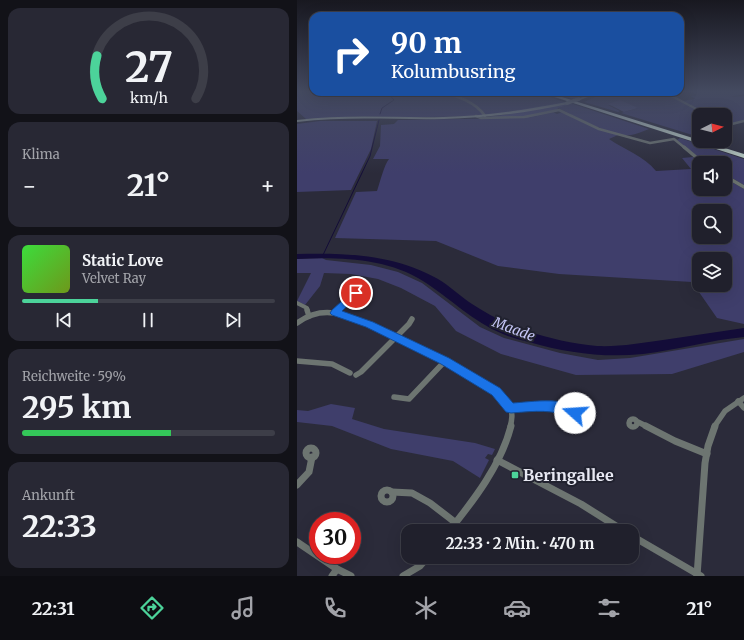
<!DOCTYPE html>
<html lang="de">
<head>
<meta charset="utf-8">
<style>
	:root { --surface:#20202c; --page:#282834; --text:#f1f3f6; --muted:#a2a3a9; --line:#3d3e48; --accent:#4cd39a }
	body { margin:0; font-family:Merriweather,serif; background:var(--page); color:var(--text); height:100vh; display:flex; flex-direction:column; font-size:15px; white-space:nowrap }
	* { box-sizing:border-box; margin:0 }
	p { font-size:13px; color:var(--muted) }
	.icon { flex:none; width:22px; height:22px; fill:none; stroke:currentColor; stroke-width:2; stroke-linecap:round; stroke-linejoin:round }
	.map { position:relative; flex:1; overflow:hidden }
	.side { display:flex; flex-direction:column; gap:8px; padding:8px; background:#121218; width:297px }
	.side>* { flex:none }
	.guide { position:absolute; left:12px; top:12px; width:375px; height:84px; border-radius:12px; box-shadow:0 4px 16px #0002,0 0 0 1px var(--line); background:#1a4fa0; color:#fff; overflow:hidden }
	.needle { width:26px; rotate:84deg }
	.buttons { position:absolute; left:395px; top:108px; display:grid; gap:8px }
	.buttons a { display:grid; place-items:center; width:40px; height:40px; border-radius:8px; background:var(--surface); box-shadow:0 4px 16px #0002,0 0 0 1px var(--line); font-size:20px }
	.speed { position:absolute; left:12px; top:512px; display:flex; gap:8px; font-size:20px; font-weight:700; text-align:center }
	.speed>* { display:grid; place-content:center; width:52px; height:52px; border-radius:50%; background:var(--surface); box-shadow:0 4px 16px #0002,0 0 0 1px var(--line); line-height:1 }
	.speed .limit { border:6px solid #d22; background:#fff; color:#111 }
	.pin { position:absolute; display:grid; place-items:center; width:34px; height:34px; color:#fff; margin:-17px; border:2px solid #fff; border-radius:50%; box-shadow:0 1px 4px #0007 }
	.me { position:absolute; width:44px; margin:-22px; rotate:289deg; stroke-linejoin:round; filter:drop-shadow(0 0 3px #0008) }
	.turn { display:flex; align-items:center; gap:14px; height:84px; padding:0 16px; font-size:18px }
	.turn .icon { width:52px; height:52px; stroke-width:2.5 }
	.turn b { display:block; font-size:28px; line-height:34px }
	.big { font-size:30px; font-weight:700; line-height:1.1 }
	.side .card { flex:1; display:flex; flex-direction:column; justify-content:center; gap:6px; min-width:0; padding:0 14px; border-radius:12px; background:var(--page) }
	.side .dial { align-items:center; gap:0 }
	.dial svg { height:104px; overflow:visible; fill:none; stroke:var(--line); stroke-width:7; stroke-linecap:round; text-anchor:middle }
	.dial text { fill:var(--text); stroke:none }
	.song { display:flex; align-items:center; gap:12px }
	.cover { width:48px; height:48px; border-radius:6px; background:linear-gradient(135deg,hsl(120 70% 55%),hsl(80 70% 35%)) }
	.played { height:4px; border-radius:2px; background:linear-gradient(90deg,var(--accent) 30%,var(--line) 30%) }
	.keys { display:flex; justify-content:space-around; direction:ltr }
	.heat { display:flex; justify-content:space-between; align-items:center; font-size:22px; direction:ltr }
	.charge { height:6px; border-radius:3px; background:linear-gradient(90deg,#34c759 59%,var(--line) 0) }
	.trip { position:absolute; left:104px; top:524px; width:238px; height:40px; border-radius:12px; background:var(--surface); box-shadow:0 4px 16px #0002,0 0 0 1px var(--line); font-weight:700; line-height:40px; text-align:center }
	.menu { display:flex; height:64px; justify-content:space-around; align-items:center; background:#0d0d12; color:var(--muted) }
	.menu .icon { width:28px; height:28px }
	.menu .current { color:var(--accent) }
	.menu b { font-size:18px; color:var(--text) }
	main { display:flex; flex:1; min-height:0 }
	.map>svg:first-child { display:block }
	.green { fill:#3f3e6b; fill-rule:evenodd }
	.forest { fill:#4c4c7d }
	.water { fill:#130c38 }
	.lines { fill:none; stroke-linecap:round; stroke-linejoin:round }
	.stream { stroke:#130c38; stroke-width:1 }
	.street-far4 { stroke:#6d7571; stroke-width:2.5 }
	.street-far3 { stroke:#6d7571; stroke-width:3.5 }
	.street-far2 { stroke:#6d7571; stroke-width:4 }
	.street-far1 { stroke:#6d7571; stroke-width:5.5 }
	.street { stroke:#6d7571; stroke-width:7 }
	.secondary { fill:#919e97; fill-rule:evenodd }
	.highway { fill:#c6dacf; fill-rule:evenodd }
	.secondary-bridge { stroke:#919e97; stroke-width:3.5 }
	.route { fill:#1a73e8; stroke:#114b97 }
	.poi-dot { fill:#4cd39a; stroke:#21222f; stroke-width:1.5 }
	.labels { text-anchor:middle; stroke-width:4; stroke-linejoin:round; paint-order:stroke }
	.water-label { font-size:14px; font-style:italic; fill:#c6c7f7; stroke:#21222f }
	.near-poi-label { font-size:16px; font-weight:bold; fill:#e8e9f3; stroke:#21222f; text-anchor:start }
</style>
</head>
<body>
<main>
<section class="side">
<div class="card dial"><svg viewBox="0 0 100 80">
<path d="M14 69A42 42 0 1 1 86 69"/>
<path d="M14 69A42 42 0 0 1 10 36" stroke="#4cd39a"/>
<text x="50" y="56" font-size="32" font-weight="700">27</text>
<text x="50" y="72" font-size="11">km/h</text>
</svg></div>
<div class="card"><p>Klima</p>
<div class="heat"><a>−</a><b class="big">21°</b><a>+</a></div>
</div>
<div class="card">
<div class="song"><i class="cover"></i><div><b>Static Love</b><p>Velvet Ray</p></div></div>
<div class="played"></div>
<div class="keys"><svg class="icon" aria-label="previous" viewBox="0 0 24 24"><path d="M18 5L8 12l10 7zM5 5v14"/></svg><svg class="icon" aria-label="pause" viewBox="0 0 24 24"><path d="M8 5v14M16 5v14"/></svg><svg class="icon" aria-label="next" viewBox="0 0 24 24"><path d="M6 5l10 7-10 7zM19 5v14"/></svg></div>
</div>
<div class="card"><p>Reichweite · 59%</p><b class="big">295 km</b><div class="charge"></div></div>
<div class="card"><p>Ankunft</p><b class="big">22:33</b></div>
</section>
<div class="map">
<svg width="447" height="576" viewBox="0 0 447 576">
	<rect width="100%" height="100%" fill="#2b2b3a"/>
	<g class="green">
		<path d="M 0,92 L 238,92 L 267,102 C 236,108 205,114 174,116 C 119,119 64,114 9,119 L 0,111 Z"/>
		<polygon points="310,92 365,92 409,115 402,115 402,137 324,113 341,108 311,105 323,111 321,112 287,102"/>
		<polygon points="395,92 447,92 447,94 433,97 447,96 447,121 432,124 428,122 428,115 414,115 386,101 398,99 394,96 401,95"/>
		<path d="M 276,104 L 352,129 C 346,131 340,134 334,135 C 316,138 278,116 261,108 Z"/>
		<path d="M 256,112 L 260,114 L 265,112 L 301,129 L 321,135 L 312,139 C 328,150 347,156 359,171 L 394,169 L 385,158 L 396,157 L 404,163 L 402,163 L 402,189 L 428,189 L 428,178 L 447,189 L 447,324 L 420,318 L 395,282 L 262,274 L 201,266 L 139,241 L 38,238 L 59,192 L 80,191 C 83,182 87,165 92,159 L 76,159 L 83,146 L 84,125 L 97,124 L 101,120 L 231,118 ZM 402,211 L 428,211 L 428,237 L 402,237 ZM 402,259 L 428,259 L 428,285 L 402,285 Z"/>
		<polygon points="23,121 80,121 74,149 54,190 0,192 0,124"/>
		<polygon points="383,138 447,159 447,185 428,174 428,163 408,163 380,140"/>
		<polygon points="25,258 29,260 74,265 101,272 125,283 183,327 207,338 263,353 301,360 333,358 447,339 447,352 375,374 279,375 204,354 159,331 138,306 104,288 81,279 54,274 27,273 23,286 8,305 0,301 14,273 0,273 0,259"/>
		<polygon points="34,404 58,408 55,419 87,429 178,443 198,449 195,455 191,454 188,458 192,460 183,478 156,461 94,449 35,426 0,422 0,410 11,411"/>
	</g>
	<g class="forest">
		<polygon points="255,92 297,92 277,99"/>
		<polygon points="323,100 341,108 327,112 311,104"/>
		<polygon points="267,102 276,104 261,108 260,111 231,118 189,119 191,117 213,114 215,111"/>
	</g>
	<path class="water" d="M 0,254 C 49,253 97,254 141,279 C 153,286 163,296 175,304 C 191,314 210,325 229,331 C 252,338 276,344 300,346 C 322,347 345,343 366,340 C 393,336 420,332 447,328 L 447,337 C 413,340 380,350 346,354 C 307,358 270,353 232,342 C 224,340 215,338 206,334 C 176,322 153,298 126,281 C 90,258 41,257 0,259 Z"/>
	<g class="lines">
		<g class="stream">
			<polyline points="83,114 85,108 97,100 90,92"/>
			<polyline points="26,255 73,156 82,120"/>
		</g>
		<g class="street-far4">
			<path d="M 144,92 C 160,96 179,102 188,116"/>
			<polyline points="367,92 411,115"/>
			<polyline points="179,116 184,118 227,117 262,110 302,129 353,143 377,139 388,148"/>
			<polyline points="428,124 431,125 447,121"/>
		</g>
		<g class="street-far3">
			<polyline points="387,147 406,163"/>
			<polyline points="428,176 447,187"/>
		</g>
		<g class="street-far2">
			<polyline points="0,303 10,308 11,311"/>
			<polyline points="40,311 59,293"/>
		</g>
		<g class="street-far1">
			<polyline points="10,310 12,316"/>
			<polyline points="38,313 41,310"/>
			<path d="M 0,323 C 11,315 23,311 37,313 C 69,317 197,381 213,407 C 216,412 215,421 213,427"/>
			<polyline points="0,361 35,364 53,373"/>
			<polyline points="59,375 64,372 112,324 115,319"/>
			<polyline points="97,397 112,399 148,361"/>
			<polyline points="441,401 447,408"/>
			<polyline points="213,408 249,405 269,410"/>
			<circle cx="273" cy="413" r="4.5"/>
			<circle cx="336" cy="423" r="4"/>
			<polyline points="341,422 351,427"/>
			<polyline points="417,427 428,411 447,398"/>
		</g>
		<g class="street">
			<polyline points="349,426 378,441 410,454"/>
			<circle cx="14" cy="453" r="5"/>
			<polyline points="200,460 284,504 327,531"/>
			<polyline points="0,485 12,472 15,457"/>
			<circle cx="90" cy="496" r="6"/>
			<polyline points="95,492 115,493 133,503 159,523"/>
			<path d="M 152,531 C 177,500 204,465 214,426"/>
			<polyline points="335,536 404,576"/>
			<polyline points="0,542 40,569 54,576"/>
			<polyline points="35,576 40,569"/>
			<polyline points="106,576 123,566 131,557"/>
			<polyline points="400,576 408,463 411,446 418,426"/>
		</g>
		<g class="secondary">
			<polygon points="300,92 304,92 283,100 280,99"/>
			<path d="M 270,102 L 272,103 L 271,104 C 230,113 189,118 147,119 C 97,120 50,116 0,122 L 0,120 C 49,114 97,118 146,117 C 188,116 229,110 270,102 Z"/>
		</g>
		<polygon class="highway" points="242,92 249,92 447,154 447,158"/>
		<polyline class="secondary-bridge" points="270,103 282,99"/>
	</g>
	<linearGradient id="sky" x2="0" y2="1"><stop stop-color="#181820"/><stop offset="0.53" stop-color="#444a60"/><stop offset="1" stop-color="#444a60" stop-opacity="0"/></linearGradient>
	<rect width="447" height="173" fill="url(#sky)"/>
	<path class="route" d="M 59,290 L 62,291 L 64,293 L 62,295 L 45,311 L 76,322 L 152,358 L 203,388 L 216,403 C 233,402 275,395 284,413 L 282,416 L 278,418 C 252,409 241,411 214,413 L 209,412 L 195,395 L 144,364 L 69,327 L 35,315 L 33,313 L 35,310 L 56,291 Z"/>
	<rect class="poi-dot" x="214" y="471" width="8" height="8" rx="2"/>
	<g class="labels">
		<g class="water-label">
			<text transform="translate(217 329) rotate(21)" y="5">Maade</text>
		</g>
		<g class="near-poi-label">
			<text x="226" y="481">Beringallee</text>
		</g>
	</g>
</svg>
<div class="buttons">
<a><svg class="needle" viewBox="-14 -14 28 28"><path d="M0-13l5 13h-10z" fill="#e53935"/><path d="M0 13l5-13h-10z" fill="#a2a3a9"/></svg></a>
<a><svg class="icon" aria-label="sound" viewBox="0 0 24 24"><path d="M4 9h4l5-4v14l-5-4H4zM17 9q2 3 0 6"/></svg></a>
<a><svg class="icon" aria-label="search" viewBox="0 0 24 24"><circle cx="10" cy="10" r="6"/><path d="M15 15l6 6"/></svg></a>
<a><svg class="icon" aria-label="layers" viewBox="0 0 24 24"><path d="M12 4l9 5-9 5-9-5zM3 14l9 5 9-5"/></svg></a>
</div>
<div class="speed"><div class="limit">30</div></div>
<div class="pin" style="left:59px;top:293px;background:#d93025"><svg class="icon" aria-label="arrive" viewBox="0 0 24 24"><path d="M6 21V4h12l-3 4 3 4H6"/></svg></div>
<svg class="me" style="left:278px;top:413px" viewBox="-20 -20 40 40"><circle r="19" fill="#fff"/><path d="M0-13L10 11 0 6-10 11z" fill="#1a73e8"/></svg>
<div class="trip">22:33 · 2 Min. · 470 m</div>
<div class="guide">
<div class="turn"><svg class="icon" aria-label="right" viewBox="0 0 24 24"><path d="M7 20v-9h11M14 6l5 5-5 5"/></svg><div><b>90 m</b>Kolumbusring</div></div>
</div>
</div>
</main>
<nav class="menu">
<b>22:31</b>
<svg class="icon current" aria-label="directions" viewBox="0 0 24 24"><path d="M12 3l9 9-9 9-9-9zM9 14v-3h6M13 9l2 2-2 2"/></svg>
<svg class="icon" aria-label="music" viewBox="0 0 24 24"><path d="M9 18V5l10-2v13"/><circle cx="6" cy="18" r="3"/><circle cx="16" cy="16" r="3"/></svg>
<svg class="icon" aria-label="phone" viewBox="0 0 24 24"><path d="M5 4h4l2 5-3 2q2 4 5 5l2-3 5 2v4C11 20 4 13 5 4z"/></svg>
<svg class="icon" aria-label="climate" viewBox="0 0 24 24"><path d="M12 3v18M4 7l16 10M4 17L20 7"/></svg>
<svg class="icon" aria-label="car" viewBox="0 0 24 24"><path d="M5 17H2v-5l4-1 3-4h7l3 4 3 1v5h-3M9 17h6M6 11h13"/><circle cx="7" cy="17" r="2"/><circle cx="17" cy="17" r="2"/></svg>
<svg class="icon" aria-label="filters" viewBox="0 0 24 24"><path d="M4 7h16M4 17h16"/><circle cx="9" cy="7" r="2"/><circle cx="15" cy="17" r="2"/></svg>
<b>21°</b>
</nav>
</body>
</html>
